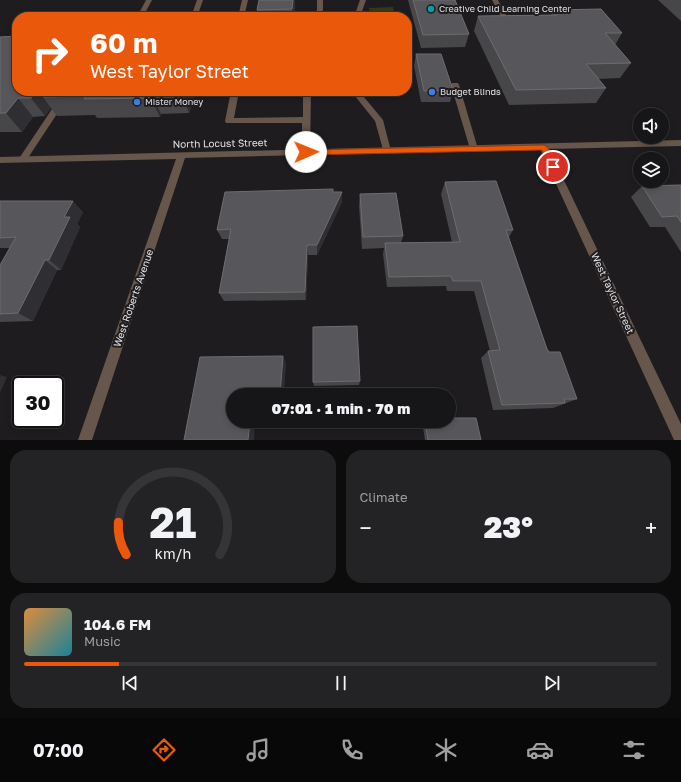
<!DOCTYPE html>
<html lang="en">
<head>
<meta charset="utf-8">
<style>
	:root { --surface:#161517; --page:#232224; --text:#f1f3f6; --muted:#9e9fa1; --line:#353436; --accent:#ea580c }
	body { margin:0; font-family:"Golos Text",sans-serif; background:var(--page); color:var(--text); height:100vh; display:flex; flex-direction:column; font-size:15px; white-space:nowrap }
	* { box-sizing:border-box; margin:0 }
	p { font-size:13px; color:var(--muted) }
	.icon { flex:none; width:22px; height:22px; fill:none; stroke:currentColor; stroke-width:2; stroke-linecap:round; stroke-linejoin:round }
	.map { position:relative; height:440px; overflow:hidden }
	.drawer { display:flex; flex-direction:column; gap:10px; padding:10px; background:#0c0c0d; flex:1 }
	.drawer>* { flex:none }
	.guide { position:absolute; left:12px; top:12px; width:400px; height:84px; border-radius:16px; box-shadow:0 2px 6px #0003,0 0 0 1px var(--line); background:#ea580c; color:#fff; overflow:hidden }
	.fabs { position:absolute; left:633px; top:108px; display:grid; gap:8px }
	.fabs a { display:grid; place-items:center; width:36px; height:36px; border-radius:50%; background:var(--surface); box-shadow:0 2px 6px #0003,0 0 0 1px var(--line); font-size:20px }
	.speed { position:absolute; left:12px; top:376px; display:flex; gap:8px; font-size:20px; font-weight:700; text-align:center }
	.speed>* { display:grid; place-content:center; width:52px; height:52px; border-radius:50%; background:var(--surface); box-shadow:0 2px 6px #0003,0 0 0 1px var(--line); line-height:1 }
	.speed .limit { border:2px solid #111; border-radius:6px; background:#fff; color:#111 }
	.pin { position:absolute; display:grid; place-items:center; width:34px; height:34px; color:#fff; margin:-17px; border:2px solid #fff; border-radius:50%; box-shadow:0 1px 4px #0007 }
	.me { position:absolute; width:44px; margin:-22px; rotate:89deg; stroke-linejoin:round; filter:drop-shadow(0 0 3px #0008) }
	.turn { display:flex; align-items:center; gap:14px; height:84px; padding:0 12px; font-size:18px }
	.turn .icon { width:52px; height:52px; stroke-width:2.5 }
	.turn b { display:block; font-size:28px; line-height:34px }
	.big { font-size:30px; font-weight:800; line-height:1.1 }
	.drawer .card { flex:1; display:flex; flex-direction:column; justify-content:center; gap:6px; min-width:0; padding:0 14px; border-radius:16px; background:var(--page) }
	.drawer .dial { align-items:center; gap:0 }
	.dial svg { height:104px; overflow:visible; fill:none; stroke:var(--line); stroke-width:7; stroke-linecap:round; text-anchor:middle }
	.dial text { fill:var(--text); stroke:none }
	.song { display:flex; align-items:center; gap:12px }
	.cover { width:48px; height:48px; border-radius:6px; background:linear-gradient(135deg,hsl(30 70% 55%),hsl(190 70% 35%)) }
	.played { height:4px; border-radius:2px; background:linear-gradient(90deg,var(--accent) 15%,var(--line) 15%) }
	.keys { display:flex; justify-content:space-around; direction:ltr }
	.heat { display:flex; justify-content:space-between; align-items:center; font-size:22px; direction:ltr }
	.drawer .tiles { flex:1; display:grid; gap:10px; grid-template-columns:1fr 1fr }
	.card:last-child { grid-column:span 2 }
	.trip { position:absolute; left:226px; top:388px; width:230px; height:40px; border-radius:20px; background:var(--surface); box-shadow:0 2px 6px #0003,0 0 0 1px var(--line); font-weight:800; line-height:40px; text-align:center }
	.tabs { display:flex; height:64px; justify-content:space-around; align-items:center; background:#090809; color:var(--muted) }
	.tabs .icon { width:28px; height:28px }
	.tabs .current { color:var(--accent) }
	.tabs b { font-size:18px; color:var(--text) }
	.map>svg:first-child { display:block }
	.green { fill:#323a1a }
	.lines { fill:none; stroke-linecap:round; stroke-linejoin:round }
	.lane { fill:#66564b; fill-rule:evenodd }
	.street { fill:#66564b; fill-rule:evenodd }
	.wall { fill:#474649 }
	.shaded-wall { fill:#2f2e32 }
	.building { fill:#57565a; stroke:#6d6c6f }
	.route { fill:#ea580c; stroke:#983908 }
	.culture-dot { fill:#0f9aa8; stroke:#1e1c1f; stroke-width:1.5 }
	.shop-dot { fill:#3f7fe0; stroke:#1e1c1f; stroke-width:1.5 }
	.labels { text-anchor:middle; stroke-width:4; stroke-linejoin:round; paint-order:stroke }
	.far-poi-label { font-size:9px; fill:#e1e0e2; stroke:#1e1c1f; text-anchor:start }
	.street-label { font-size:10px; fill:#e1e0e2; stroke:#1e1c1f }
</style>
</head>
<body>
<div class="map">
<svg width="681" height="440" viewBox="0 0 681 440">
	<rect width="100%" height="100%" fill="#1e1c1f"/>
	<polygon class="green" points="393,7 395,17 371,17 369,8"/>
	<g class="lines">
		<g class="lane">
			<polygon points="146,0 152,0 143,17 137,17"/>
			<polygon points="197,0 203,0 197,17 191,17"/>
			<polygon points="242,0 248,0 244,17 238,17"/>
			<polygon points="317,0 323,0 323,10 319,17 313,17 317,10"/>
			<polygon points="360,0 366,0 360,17 354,17"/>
			<polygon points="492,0 498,0 510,23 509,24 505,24"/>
			<polygon points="452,83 458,83 459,85 478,149 477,151 471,151 470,149 451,85"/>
			<polygon points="64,91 72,91 26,161 20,161 19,159 20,157"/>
			<polygon points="231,91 239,91 234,118 303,117 303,91 311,91 310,152 309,154 306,155 302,152 302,123 226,123 225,121"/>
			<polygon points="351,91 359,91 383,120 391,151 390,153 384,153 375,121"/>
		</g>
		<polygon class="street" points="681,140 681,146 549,149 681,424 681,440 674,440 540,149 185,158 92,440 78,440 176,159 0,163 0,157"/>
	</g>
	<g class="wall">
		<polygon points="295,0 294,17 258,17 257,10"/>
		<polygon points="408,0 455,0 469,34 465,47 421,48"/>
		<polygon points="658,0 681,0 681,21"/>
		<polygon points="553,10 622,33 615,45 631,63 620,78 598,79 606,88 596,103 509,105 474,31 478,16 551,15"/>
		<polygon points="0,37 17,91 196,91 189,113 161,114 160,117 97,118 95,115 57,116 51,108 45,116 33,117 22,132 0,132"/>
		<polygon points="416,54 453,90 450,102 421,102 414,66"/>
		<polygon points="445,182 513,230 509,237 547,349 577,399 553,408 493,410 481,358 488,351 490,351 474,291 447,291 446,286 387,287 383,254 384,248 362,249 359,206 360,194 403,236 401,243 452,242 441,194"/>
		<polygon points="681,185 681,252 665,227 650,227 631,197 642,186"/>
		<polygon points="342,192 342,202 317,255 308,255 306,300 224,301 219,293 229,239 222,239 217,230"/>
		<polygon points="0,201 83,212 77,224 80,227 61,270 57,270 33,321 0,322 0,265 10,248 0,248"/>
		<polygon points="360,381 359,385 314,386 313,382"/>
		<polygon points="422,421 449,421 481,440 425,440"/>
	</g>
	<g class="shaded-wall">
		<polygon points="293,0 295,0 294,17 293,17 292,9"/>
		<polygon points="36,91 63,91 43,97 51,108 45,116 31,98"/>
		<polygon points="183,91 196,91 189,113 182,94"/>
		<polygon points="152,95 161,114 160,117 151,98"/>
		<polygon points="18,98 33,117 22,132 6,113"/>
		<polygon points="342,192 342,202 317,255 317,245"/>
		<polygon points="73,201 83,212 77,224 80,227 61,270 49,260 64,217"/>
		<polygon points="307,245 308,255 306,300 305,292"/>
		<polygon points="45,260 57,270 33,321 18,313"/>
		<polygon points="283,356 286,363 284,395 280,395"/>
		<polygon points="0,375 7,377 0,393"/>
		<polygon points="250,421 255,421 254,440 248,440"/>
	</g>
	<g class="building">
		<polygon points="259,0 293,0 292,9 257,10"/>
		<polygon points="413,0 455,0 469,34 423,35"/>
		<polygon points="601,9 622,33 605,33 631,63 586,64 606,88 516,90 478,16 557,15 553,10"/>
		<polygon points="210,15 209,17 106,17 107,16"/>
		<polygon points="17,36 17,91 36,91 31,98 18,98 6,113 0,113 0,37"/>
		<polygon points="416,54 441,54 453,90 424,91"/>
		<polygon points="48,91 183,91 182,94 152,95 151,98 84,99 86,96 43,97"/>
		<polygon points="496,181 513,230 506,230 547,349 549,352 560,352 577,399 564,399 565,403 502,405 488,351 500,350 481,281 453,281 451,276 389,277 385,243 460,242 445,182"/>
		<polygon points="681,185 681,222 677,216 662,217 642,186"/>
		<polygon points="333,189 333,192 342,192 317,245 307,245 305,292 219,293 231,229 217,230 225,192"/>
		<polygon points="396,193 403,236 363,237 360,194"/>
		<polygon points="0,201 73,201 64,217 70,217 49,260 45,260 18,313 0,314 0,265 16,237 0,238"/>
		<polygon points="357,326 360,381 313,382 313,327"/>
		<polygon points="283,356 280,395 233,395 233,421 250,421 248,440 184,440 200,357"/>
		<polygon points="449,418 476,418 481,440 428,440 425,421 449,421"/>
	</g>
	<polygon class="route" points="544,145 548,148 557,167 556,169 551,169 542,150 306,155 302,152 306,150"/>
	<circle class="culture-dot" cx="431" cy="9" r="4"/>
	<g class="shop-dot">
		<circle cx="432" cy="92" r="4"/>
		<circle cx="137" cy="102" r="4"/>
	</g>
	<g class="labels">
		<g class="far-poi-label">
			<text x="439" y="12">Creative Child Learning Center</text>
			<text x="440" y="95">Budget Blinds</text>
			<text x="145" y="105">Mister Money</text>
		</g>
		<g class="street-label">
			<text transform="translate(220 143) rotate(-1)" y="4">North Locust Street</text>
			<text transform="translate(613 293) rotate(65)" y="4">West Taylor Street</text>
			<text transform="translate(133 298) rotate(-71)" y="4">West Roberts Avenue</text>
		</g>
	</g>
</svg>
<div class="fabs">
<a><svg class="icon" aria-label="sound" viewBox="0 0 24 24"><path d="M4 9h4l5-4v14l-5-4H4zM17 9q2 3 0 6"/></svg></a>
<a><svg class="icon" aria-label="layers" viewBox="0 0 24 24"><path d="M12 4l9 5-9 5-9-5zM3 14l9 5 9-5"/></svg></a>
</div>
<div class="speed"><div class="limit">30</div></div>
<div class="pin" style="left:553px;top:167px;background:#d93025"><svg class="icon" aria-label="arrive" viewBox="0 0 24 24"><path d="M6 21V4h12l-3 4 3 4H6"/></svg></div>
<svg class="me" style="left:306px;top:152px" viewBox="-20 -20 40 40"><circle r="19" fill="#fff"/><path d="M0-13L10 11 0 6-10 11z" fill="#ea580c"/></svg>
<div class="trip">07:01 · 1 min · 70 m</div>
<div class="guide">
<div class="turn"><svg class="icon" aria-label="right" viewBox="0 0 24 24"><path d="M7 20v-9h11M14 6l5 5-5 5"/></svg><div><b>60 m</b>West Taylor Street</div></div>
</div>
</div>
<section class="drawer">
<div class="tiles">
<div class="card dial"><svg viewBox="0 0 100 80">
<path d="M14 69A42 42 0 1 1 86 69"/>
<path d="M14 69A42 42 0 0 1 8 44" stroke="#ea580c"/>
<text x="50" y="56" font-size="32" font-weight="700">21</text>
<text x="50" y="72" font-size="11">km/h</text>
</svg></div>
<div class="card"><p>Climate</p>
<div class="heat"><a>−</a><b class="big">23°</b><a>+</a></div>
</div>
<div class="card">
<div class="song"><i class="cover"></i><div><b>104.6 FM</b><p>Music</p></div></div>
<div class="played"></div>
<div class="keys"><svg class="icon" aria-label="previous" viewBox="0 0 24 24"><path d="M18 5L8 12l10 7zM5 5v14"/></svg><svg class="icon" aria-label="pause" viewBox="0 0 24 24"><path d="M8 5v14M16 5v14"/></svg><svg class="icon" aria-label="next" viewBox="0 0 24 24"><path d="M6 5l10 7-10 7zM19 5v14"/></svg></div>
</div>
</div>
</section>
<nav class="tabs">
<b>07:00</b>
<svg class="icon current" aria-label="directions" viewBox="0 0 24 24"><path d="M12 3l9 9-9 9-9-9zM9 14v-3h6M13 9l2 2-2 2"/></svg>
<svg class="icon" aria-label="music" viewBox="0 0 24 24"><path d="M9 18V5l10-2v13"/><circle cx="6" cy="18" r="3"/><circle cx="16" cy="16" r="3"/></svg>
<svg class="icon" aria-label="phone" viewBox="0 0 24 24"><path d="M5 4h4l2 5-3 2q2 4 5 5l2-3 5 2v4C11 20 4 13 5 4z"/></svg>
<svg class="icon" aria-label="climate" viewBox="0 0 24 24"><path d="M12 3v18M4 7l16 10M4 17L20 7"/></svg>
<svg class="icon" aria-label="car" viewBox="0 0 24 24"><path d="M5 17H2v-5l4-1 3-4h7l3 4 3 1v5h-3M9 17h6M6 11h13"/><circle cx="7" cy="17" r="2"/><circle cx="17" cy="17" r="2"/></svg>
<svg class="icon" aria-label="filters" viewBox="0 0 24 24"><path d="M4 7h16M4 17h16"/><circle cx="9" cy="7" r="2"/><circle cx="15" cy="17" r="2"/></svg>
</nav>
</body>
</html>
